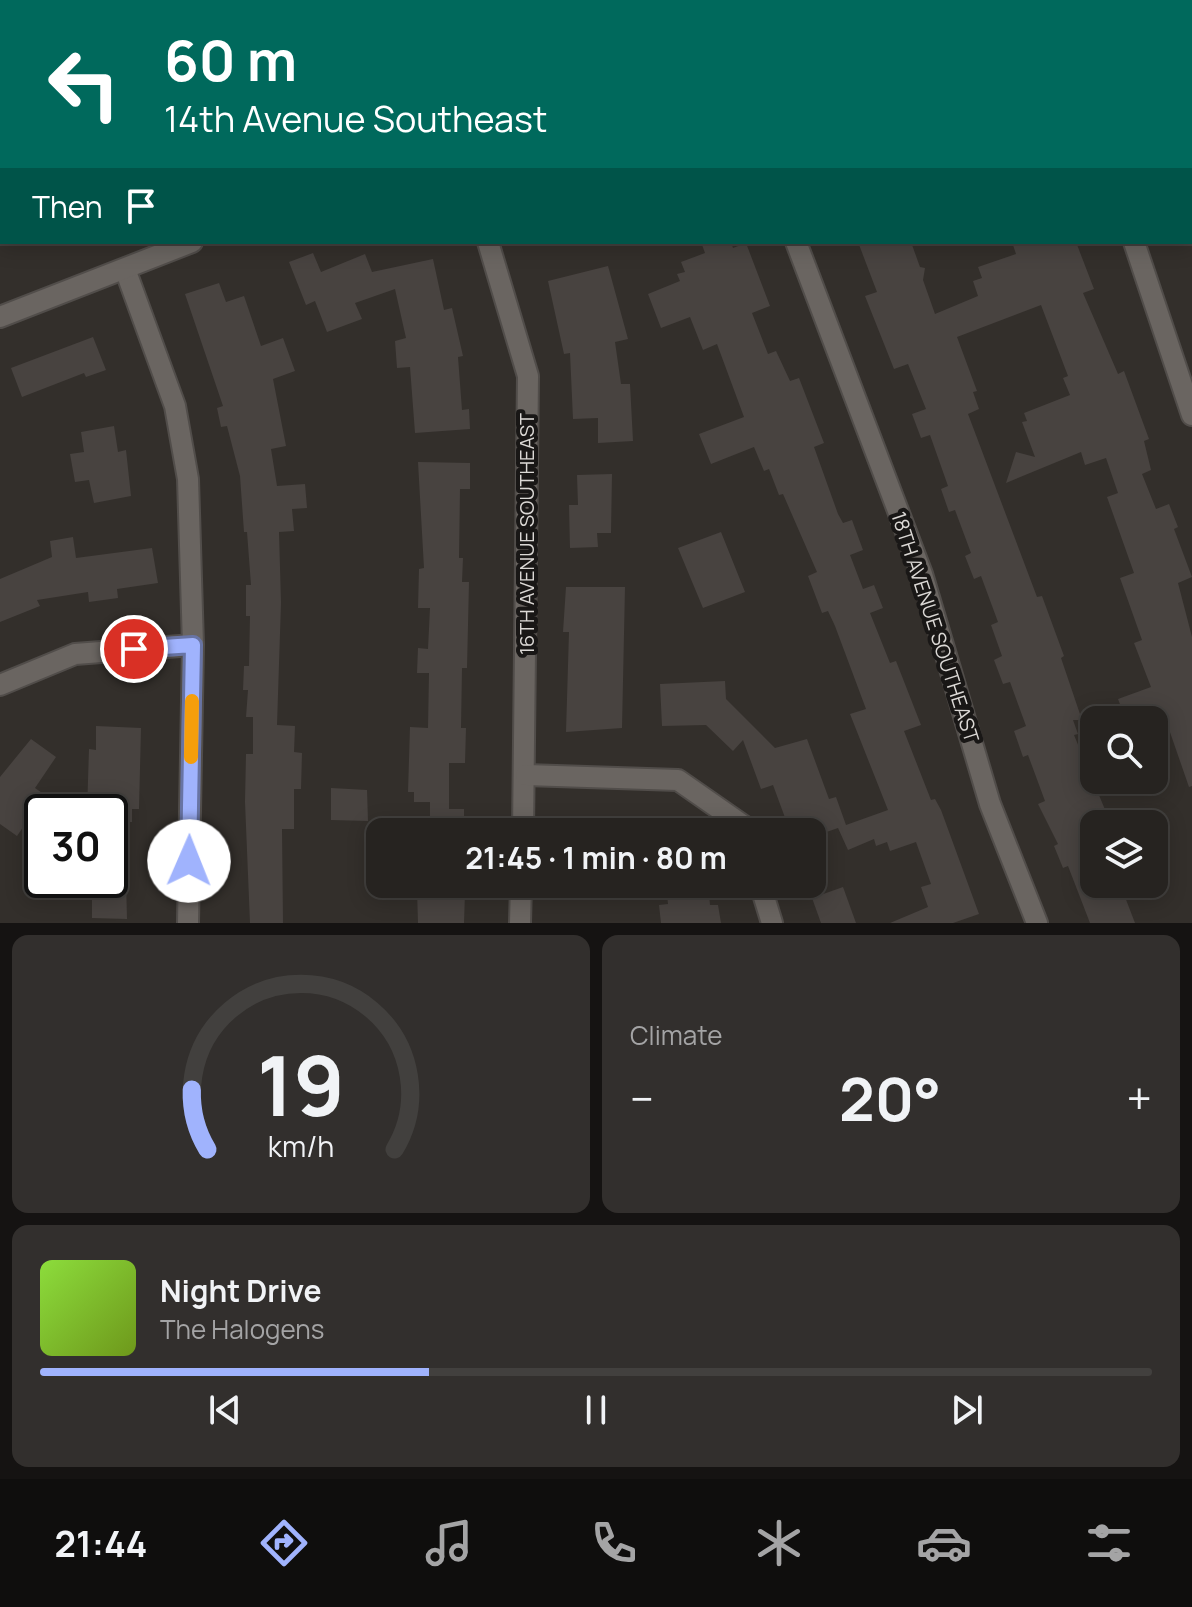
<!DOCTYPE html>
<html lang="en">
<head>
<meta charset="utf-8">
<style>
	:root { --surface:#262320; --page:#322f2d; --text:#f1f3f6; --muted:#a4a4a5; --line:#42403e; --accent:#a0b3fd }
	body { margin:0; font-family:Manrope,sans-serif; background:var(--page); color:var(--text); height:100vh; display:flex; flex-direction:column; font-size:30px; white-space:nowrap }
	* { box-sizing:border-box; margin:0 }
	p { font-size:26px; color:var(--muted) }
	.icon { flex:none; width:44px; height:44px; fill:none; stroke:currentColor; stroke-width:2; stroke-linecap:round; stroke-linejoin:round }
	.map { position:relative; height:923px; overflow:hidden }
	.details { display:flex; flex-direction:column; gap:12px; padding:12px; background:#151312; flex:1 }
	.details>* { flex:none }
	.guide { position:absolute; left:0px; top:0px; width:1192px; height:244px; box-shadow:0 4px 20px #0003,0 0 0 2px var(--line); background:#00695c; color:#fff; overflow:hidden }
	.buttons { position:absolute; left:1080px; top:706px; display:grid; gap:16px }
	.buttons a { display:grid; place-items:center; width:88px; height:88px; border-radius:16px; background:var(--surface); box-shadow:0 4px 20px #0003,0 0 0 2px var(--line); font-size:40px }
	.speed { position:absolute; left:24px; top:794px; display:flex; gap:16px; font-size:40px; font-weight:700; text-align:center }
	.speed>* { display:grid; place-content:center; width:104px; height:104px; border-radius:50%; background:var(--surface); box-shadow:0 4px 20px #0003,0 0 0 2px var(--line); line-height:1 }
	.speed .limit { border:4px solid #111; border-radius:12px; background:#fff; color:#111 }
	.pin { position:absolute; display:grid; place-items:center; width:68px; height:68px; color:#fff; margin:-34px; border:4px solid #fff; border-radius:50%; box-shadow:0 2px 8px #0007 }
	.me { position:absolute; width:88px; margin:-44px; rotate:1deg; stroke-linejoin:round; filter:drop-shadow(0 0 6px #0008) }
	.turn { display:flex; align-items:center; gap:28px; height:168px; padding:0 32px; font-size:36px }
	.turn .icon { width:104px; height:104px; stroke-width:2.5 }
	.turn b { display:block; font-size:56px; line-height:68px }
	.then { display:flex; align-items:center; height:76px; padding:0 32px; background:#0003; gap:16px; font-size:30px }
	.big { font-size:60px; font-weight:700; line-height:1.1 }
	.details .tile { flex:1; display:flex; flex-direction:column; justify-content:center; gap:12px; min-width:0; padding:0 28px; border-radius:16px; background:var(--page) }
	.details .dial { align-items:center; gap:0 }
	.dial svg { height:208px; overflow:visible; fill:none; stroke:var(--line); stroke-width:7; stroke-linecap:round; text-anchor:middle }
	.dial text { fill:var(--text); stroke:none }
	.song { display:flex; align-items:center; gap:24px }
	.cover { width:96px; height:96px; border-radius:12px; background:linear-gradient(135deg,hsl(90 70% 55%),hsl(80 70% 35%)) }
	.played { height:8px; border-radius:4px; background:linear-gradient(90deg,var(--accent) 35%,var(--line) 35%) }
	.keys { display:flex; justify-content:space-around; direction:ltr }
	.heat { display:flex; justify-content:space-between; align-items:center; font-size:44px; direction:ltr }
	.details .tiles { flex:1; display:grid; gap:12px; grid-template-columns:1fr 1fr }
	.tile:last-child { grid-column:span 2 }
	.trip { position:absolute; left:366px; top:818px; width:460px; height:80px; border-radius:16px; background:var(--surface); box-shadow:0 4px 20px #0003,0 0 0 2px var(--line); font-weight:700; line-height:80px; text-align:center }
	.tab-bar { display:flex; height:128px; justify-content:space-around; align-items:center; background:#0f0e0d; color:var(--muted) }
	.tab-bar .icon { width:56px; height:56px }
	.tab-bar .active { color:var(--accent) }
	.tab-bar b { font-size:36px; color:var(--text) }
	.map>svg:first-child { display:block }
	.building { fill:#484340 }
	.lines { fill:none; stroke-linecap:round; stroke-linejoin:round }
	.minor-casing { stroke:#514d4a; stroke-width:24 }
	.highway-casing { stroke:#514d4a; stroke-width:28 }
	.minor { stroke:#6a6561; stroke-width:20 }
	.highway { stroke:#f9a85b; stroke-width:24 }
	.route-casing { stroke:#6874a4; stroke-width:20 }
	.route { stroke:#a0b3fd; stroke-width:14 }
	.slow { stroke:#f59e0b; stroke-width:14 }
	.labels { text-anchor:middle; stroke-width:8; stroke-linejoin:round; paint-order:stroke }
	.street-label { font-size:20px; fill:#dbd8d5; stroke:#191716 }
</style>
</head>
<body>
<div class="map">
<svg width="1192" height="923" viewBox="0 0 1192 923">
	<rect width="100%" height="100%" fill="#332f2b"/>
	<g class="building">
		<polygon points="701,242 731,242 733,248 746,243 770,306 752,313 768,354 776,351 790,381 799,378 824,443 814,447 838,514 843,523 852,520 863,550 850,555 863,589 874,585 883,608 870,613 890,663 896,661 921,725 904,731 931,800 935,799 941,810 979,914 953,923 890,923 928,907 921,887 931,884 916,842 890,851 887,842 876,846 874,839 848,850 838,828 812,837 812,832 806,832 800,818 787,823 773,785 761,789 743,740 733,751 706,725 662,726 660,684 725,681 726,699 775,748 807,739 829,799 836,797 846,825 888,810 850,714 866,709 835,626 828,611 822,613 808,576 817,572 783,494 779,495 769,469 764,471 754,447 711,464 699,434 744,417 717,344 703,350 690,317 661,328 648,294 680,281 677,274 685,272 681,262 705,253"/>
		<polygon points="858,242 911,242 920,267 925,268 923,280 935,314 978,296 973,281 982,278 978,267 1016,254 1012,242 1076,242 1094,289 1083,293 1118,374 1124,371 1149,439 1144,441 1151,470 1142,474 1156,509 1169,504 1178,527 1174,529 1192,577 1178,583 1192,637 1192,786 1189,787 1163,712 1126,720 1118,699 1151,687 1134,643 1142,640 1120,578 1134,573 1107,497 1118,493 1106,458 1085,465 1081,452 1006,483 1016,452 1035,457 1022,422 1027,421 1024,413 1070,395 1063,378 1068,376 1041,305 957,337 977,391 973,392 979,409 968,414 1037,597 1042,596 1064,656 1061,658 1082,720 1073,720 1078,734 1074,735 1111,824 1094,824 1094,884 1120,884 1135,923 1090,923 1068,866 1063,868 1054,846 1058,844 1038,804 1045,801 1028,755 1023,757 1014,731 1026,726 1010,682 1003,684 994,660 1002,656 991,625 998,622 981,576 974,579 965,556 971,553 955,510 949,512 941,489 948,486 930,435 921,438 912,414 926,409 908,364 894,369 865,296 877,292"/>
		<polygon points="313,253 321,272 365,254 372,272 433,259 444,310 452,308 463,356 458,357 462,410 469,409 470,429 415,433 410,367 397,368 395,341 406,338 395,289 355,303 362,319 327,332 315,301 306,305 289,262"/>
		<polygon points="608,266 628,339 615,342 621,384 630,384 633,441 598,443 598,418 573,419 570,353 564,354 548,281"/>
		<polygon points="219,283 226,302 244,296 261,346 283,338 295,371 273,379 286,446 271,449 277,486 305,484 307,508 292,509 294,531 279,532 281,603 277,725 295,726 294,752 302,753 301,789 294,789 294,829 282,829 283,923 250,923 245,802 246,754 253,754 253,717 246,717 248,690 243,690 244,666 249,666 250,616 246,616 246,585 251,585 247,532 244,532 240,476 227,426 221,427 217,408 223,406 185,294"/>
		<polygon points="93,337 106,370 86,377 84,373 22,397 11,368"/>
		<polygon points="114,426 118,452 126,450 131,496 94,503 89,480 75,482 70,454 84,452 81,432"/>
		<polygon points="418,462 470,463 470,489 460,489 459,558 463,558 462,582 469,582 467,668 462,668 461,728 466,728 465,763 449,763 449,809 464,809 464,832 430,832 430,802 414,802 414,792 408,792 410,727 428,728 429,673 417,673 418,648 428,649 430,608 418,608 419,569 424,568"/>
		<polygon points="612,474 611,533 597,533 598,547 570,548 569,505 578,505 577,475"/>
		<polygon points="721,532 745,592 703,608 678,548"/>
		<polygon points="73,537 76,558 152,548 158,583 117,589 118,598 89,602 88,592 37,600 40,606 0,622 0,579 52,557 50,541"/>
		<polygon points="566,587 625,587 622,728 566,732 569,632 563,632"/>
		<polygon points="96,726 141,728 139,809 132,809 132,822 110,822 110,812 87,812 89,749 96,750"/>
		<polygon points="31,739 56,757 35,788 45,795 17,836 0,824 0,777"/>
		<polygon points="331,788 367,790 368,821 331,820"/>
		<polygon points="92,880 126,880 127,919 92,918"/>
		<polygon points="666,884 708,884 710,905 718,905 721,923 661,923 659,905 668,904"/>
		<polygon points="421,887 452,887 452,893 465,893 464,923 418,923 417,890"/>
		<polygon points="843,887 856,923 821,923 812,898"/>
	</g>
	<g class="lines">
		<g class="minor-casing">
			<g id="minor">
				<polyline points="706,0 707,2"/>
				<polyline points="1050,0 1050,2"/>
				<polyline points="1190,20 1192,19"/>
				<polyline points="488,242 528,376 523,832"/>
				<polyline points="796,242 922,574 990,804 1037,923"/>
				<polyline points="1134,242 1192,415"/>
				<polyline points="125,269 175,406 188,479 193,645 188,923"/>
				<polyline points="0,317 192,242"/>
				<polyline points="0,685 75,654 193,645"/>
				<polyline points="526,775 678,780 744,826 745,832"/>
				<polyline points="760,884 772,923"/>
				<polyline points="520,923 521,884"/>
			</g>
		</g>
		<g class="highway-casing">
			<g id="highway">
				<polyline points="78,2 84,0"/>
				<polyline points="144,2 148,0"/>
				<polyline points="0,30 2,29"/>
				<polyline points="0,70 2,69"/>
			</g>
		</g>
		<use href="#minor" class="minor"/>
		<use href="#highway" class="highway"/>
	</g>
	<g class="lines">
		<g class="route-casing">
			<polyline id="route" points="134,649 193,645 189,861"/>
		</g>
		<use href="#route" class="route"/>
		<polyline class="slow" points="191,757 192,701"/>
	</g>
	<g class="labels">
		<g class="street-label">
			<text transform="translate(527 534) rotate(-90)" y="7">16TH AVENUE SOUTHEAST</text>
			<text transform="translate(935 627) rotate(72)" y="7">18TH AVENUE SOUTHEAST</text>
		</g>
	</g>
</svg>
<div class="buttons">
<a><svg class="icon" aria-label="search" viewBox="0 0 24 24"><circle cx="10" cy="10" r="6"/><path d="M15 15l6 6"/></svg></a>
<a><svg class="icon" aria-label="layers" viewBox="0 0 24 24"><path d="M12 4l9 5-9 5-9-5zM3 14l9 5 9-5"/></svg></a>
</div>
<div class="speed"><div class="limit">30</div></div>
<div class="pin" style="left:134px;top:649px;background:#d93025"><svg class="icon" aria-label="arrive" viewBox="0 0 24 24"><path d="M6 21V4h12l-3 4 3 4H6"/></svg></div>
<svg class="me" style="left:189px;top:861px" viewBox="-20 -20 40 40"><circle r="19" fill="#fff"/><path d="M0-13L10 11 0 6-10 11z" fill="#a0b3fd"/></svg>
<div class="trip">21:45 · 1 min · 80 m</div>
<div class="guide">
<div class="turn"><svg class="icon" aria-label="left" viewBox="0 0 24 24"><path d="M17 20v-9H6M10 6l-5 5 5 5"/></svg><div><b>60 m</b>14th Avenue Southeast</div></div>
<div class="then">Then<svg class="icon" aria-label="arrive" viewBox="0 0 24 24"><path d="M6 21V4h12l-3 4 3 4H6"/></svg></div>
</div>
</div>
<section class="details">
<div class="tiles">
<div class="tile dial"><svg viewBox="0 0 100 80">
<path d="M14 69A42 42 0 1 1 86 69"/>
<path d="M14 69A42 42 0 0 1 8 46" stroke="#a0b3fd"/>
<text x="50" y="56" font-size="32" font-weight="700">19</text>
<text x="50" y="72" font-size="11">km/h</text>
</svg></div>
<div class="tile"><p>Climate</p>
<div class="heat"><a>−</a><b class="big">20°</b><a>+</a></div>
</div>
<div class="tile">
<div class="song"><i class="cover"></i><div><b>Night Drive</b><p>The Halogens</p></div></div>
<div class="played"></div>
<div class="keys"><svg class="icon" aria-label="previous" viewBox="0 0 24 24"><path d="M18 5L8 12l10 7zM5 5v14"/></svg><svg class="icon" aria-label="pause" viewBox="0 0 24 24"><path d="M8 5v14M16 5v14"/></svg><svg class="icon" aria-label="next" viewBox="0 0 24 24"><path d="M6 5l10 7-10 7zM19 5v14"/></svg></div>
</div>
</div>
</section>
<nav class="tab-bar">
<b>21:44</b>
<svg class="icon active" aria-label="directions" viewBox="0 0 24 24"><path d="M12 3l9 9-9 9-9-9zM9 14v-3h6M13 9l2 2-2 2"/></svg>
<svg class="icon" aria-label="music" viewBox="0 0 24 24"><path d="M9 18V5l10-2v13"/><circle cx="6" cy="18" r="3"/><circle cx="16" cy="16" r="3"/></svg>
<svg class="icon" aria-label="phone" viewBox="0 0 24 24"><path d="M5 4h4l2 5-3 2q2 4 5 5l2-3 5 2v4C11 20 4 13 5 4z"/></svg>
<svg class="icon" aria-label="climate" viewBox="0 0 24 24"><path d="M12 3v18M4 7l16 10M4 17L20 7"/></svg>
<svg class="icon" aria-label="car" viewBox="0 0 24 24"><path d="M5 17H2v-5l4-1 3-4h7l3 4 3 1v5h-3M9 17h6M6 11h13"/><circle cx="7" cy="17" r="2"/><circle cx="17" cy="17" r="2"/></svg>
<svg class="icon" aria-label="filters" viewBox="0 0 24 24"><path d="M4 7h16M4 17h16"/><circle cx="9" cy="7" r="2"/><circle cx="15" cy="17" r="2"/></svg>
</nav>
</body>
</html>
